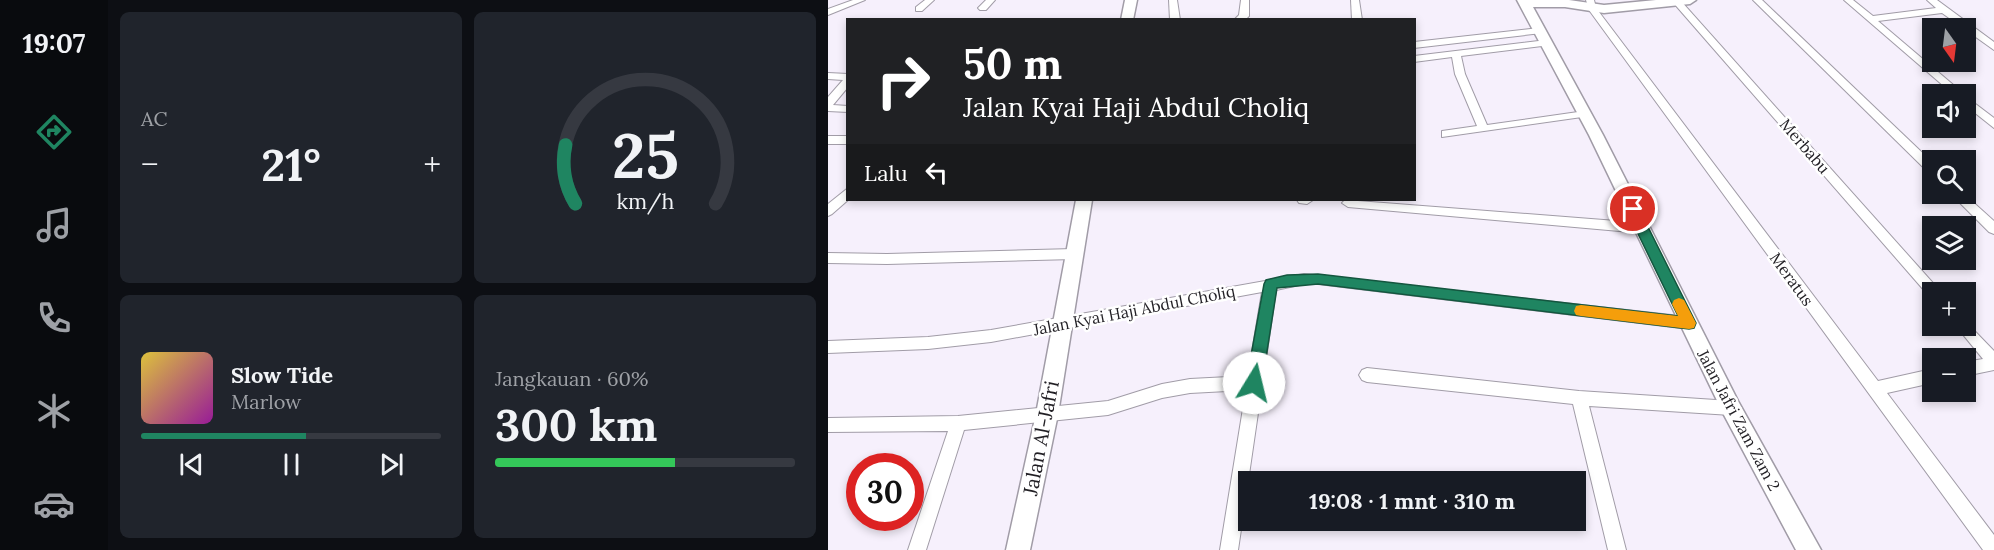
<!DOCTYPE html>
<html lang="id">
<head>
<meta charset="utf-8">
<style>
	:root { --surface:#171b24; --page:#20242c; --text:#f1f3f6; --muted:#9ea1a6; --line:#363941; --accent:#1f8561 }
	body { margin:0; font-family:Lora,serif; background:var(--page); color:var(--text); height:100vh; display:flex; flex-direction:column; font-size:22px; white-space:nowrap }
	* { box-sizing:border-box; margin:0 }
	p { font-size:20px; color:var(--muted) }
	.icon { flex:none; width:33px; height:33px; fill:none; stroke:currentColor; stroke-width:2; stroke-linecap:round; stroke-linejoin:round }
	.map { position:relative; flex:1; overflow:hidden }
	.drawer { display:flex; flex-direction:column; gap:12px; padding:12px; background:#0d0f14; width:720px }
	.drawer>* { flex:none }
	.guide { position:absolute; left:18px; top:18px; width:570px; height:183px; border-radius:0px; box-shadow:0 3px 9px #0003; background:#202124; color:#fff; overflow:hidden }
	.needle { width:39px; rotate:166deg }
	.tools { position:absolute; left:1094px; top:18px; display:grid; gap:12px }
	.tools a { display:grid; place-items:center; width:54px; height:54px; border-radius:0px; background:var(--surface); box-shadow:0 3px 9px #0003; font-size:30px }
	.speed { position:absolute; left:18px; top:453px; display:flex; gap:12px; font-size:30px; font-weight:700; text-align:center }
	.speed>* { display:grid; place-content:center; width:78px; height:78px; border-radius:50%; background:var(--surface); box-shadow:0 3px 9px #0003; line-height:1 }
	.speed .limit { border:9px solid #d22; background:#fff; color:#111 }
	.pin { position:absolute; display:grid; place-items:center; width:51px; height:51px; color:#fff; margin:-26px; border:3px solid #fff; border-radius:50%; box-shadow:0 2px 6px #0007 }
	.me { position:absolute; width:66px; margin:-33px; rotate:9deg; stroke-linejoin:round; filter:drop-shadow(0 0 4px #0008) }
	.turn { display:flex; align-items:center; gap:21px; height:126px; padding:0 18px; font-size:27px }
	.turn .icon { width:78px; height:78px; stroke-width:2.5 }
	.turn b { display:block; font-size:42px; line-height:51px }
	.then { display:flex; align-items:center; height:57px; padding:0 18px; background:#0003; gap:12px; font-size:22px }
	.big { font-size:45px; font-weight:800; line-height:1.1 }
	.drawer .card { flex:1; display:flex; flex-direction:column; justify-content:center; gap:9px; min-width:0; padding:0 21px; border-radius:9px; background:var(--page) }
	.drawer .dial { align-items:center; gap:0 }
	.dial svg { height:156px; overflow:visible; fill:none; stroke:var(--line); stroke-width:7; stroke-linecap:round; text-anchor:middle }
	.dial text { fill:var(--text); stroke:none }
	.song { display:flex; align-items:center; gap:18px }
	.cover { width:72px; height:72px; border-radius:9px; background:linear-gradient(135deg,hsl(50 70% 55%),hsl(300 70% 35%)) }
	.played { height:6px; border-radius:3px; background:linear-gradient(90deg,var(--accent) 55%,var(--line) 55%) }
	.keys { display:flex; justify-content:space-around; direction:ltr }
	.heat { display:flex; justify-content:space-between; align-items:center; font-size:33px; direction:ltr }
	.charge { height:9px; border-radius:4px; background:linear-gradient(90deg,#34c759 60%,var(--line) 0) }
	.drawer .tiles { flex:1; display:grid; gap:12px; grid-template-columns:repeat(2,1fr) }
	.trip { position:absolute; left:410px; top:471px; width:348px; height:60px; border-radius:0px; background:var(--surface); box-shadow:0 3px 9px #0003; font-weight:800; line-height:60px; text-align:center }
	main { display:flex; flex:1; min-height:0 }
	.tab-bar { display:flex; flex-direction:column; width:108px; justify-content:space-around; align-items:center; background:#090b0e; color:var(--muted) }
	.tab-bar .icon { width:42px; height:42px }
	.tab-bar .selected { color:var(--accent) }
	.tab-bar b { font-size:27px; color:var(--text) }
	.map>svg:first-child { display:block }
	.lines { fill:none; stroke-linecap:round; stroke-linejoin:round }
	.street-casing { stroke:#a19ca7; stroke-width:2 }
	.secondary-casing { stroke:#a19ca7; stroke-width:3 }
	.street { fill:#fff; fill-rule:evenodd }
	.secondary { fill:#fff; fill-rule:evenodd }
	.route { fill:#1f8561; stroke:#14563f; stroke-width:1.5 }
	.slow { fill:#f59e0b }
	.labels { text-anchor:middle; stroke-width:5; stroke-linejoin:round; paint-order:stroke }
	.street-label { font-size:16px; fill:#211f24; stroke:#fff }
	.near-street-label { font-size:20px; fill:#211f24; stroke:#fff }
</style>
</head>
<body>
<main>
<nav class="tab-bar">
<b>19:07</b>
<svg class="icon selected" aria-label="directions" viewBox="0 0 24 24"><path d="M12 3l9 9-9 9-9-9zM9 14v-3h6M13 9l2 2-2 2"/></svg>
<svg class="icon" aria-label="music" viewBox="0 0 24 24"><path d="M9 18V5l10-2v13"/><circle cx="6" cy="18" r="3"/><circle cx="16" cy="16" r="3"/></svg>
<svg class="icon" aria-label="phone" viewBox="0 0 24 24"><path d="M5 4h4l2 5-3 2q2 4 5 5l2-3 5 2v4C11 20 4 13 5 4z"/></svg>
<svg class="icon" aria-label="climate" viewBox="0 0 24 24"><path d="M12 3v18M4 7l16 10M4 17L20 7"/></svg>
<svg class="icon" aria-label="car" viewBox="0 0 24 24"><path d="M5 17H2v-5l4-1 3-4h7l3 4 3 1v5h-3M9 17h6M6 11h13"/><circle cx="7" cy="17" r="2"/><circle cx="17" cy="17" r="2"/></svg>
</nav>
<section class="drawer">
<div class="tiles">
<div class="card"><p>AC</p>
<div class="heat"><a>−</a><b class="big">21°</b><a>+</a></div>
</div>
<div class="card dial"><svg viewBox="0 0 100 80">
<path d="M14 69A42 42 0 1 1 86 69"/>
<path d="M14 69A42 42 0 0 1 9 39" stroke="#1f8561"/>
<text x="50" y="56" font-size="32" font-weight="700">25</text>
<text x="50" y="72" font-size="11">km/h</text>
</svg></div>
<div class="card">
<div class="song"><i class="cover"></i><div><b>Slow Tide</b><p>Marlow</p></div></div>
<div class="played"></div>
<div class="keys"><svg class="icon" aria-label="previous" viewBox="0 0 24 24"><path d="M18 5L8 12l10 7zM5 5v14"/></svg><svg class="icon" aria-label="pause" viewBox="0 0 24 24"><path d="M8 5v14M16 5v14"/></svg><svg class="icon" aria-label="next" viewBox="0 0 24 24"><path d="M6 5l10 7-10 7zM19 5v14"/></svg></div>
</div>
<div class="card"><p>Jangkauan · 60%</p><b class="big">300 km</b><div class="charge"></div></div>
</div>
</section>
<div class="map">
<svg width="1166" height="550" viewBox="0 0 1166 550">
	<rect width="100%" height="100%" fill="#f6f0fc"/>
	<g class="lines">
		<g class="street-casing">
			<g id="street">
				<polygon points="25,0 37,0 0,15 0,9"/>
				<polygon points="97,0 106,0 94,11 88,11 88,7"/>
				<polygon points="158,0 167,0 158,10 152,10 150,8"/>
				<polygon points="341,0 349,0 352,20 342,20"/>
				<polygon points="413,0 421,0 421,16 417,20 406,20 411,15"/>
				<polygon points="523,0 531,0 534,20 524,20"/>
				<polygon points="758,0 766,0 768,8 1050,381 1104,369 1104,383 1059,393 1166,535 1166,550 1155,550 761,10"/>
				<polygon points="843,0 852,0 1113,292 1104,292 1104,297 1101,296"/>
				<polygon points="925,0 934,0 1104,162 1104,173 1100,172"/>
				<polygon points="1016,0 1025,0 1045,16 1108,8 1099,0 1109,0 1166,42 1166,50 1114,13 1050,21 1136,94 1125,94"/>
				<polygon points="711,28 716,31 714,33 586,48 586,42"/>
				<polygon points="719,40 722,41 722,45 633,56 637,74 659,125 757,111 762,114 761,116 614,137 614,131 649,126 627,74 624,57 586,62 586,56"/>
				<polygon points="0,73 20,74 20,87 5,105 20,106 20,112 0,111 0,97 15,80 0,79"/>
				<polygon points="1137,96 1166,118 1166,128 1137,105"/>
				<rect x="0" y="136" width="20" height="8"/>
				<polygon points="20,188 20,200 4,214 0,216 0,204"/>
				<polygon points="1123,194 1136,194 1166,221 1166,234 1161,232"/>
				<polygon points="469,200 485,200 479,204 471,203"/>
				<polygon points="517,200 814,223 820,228 814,233 520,207 514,203"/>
				<polygon points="246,249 253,254 246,259 59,264 0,263 0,253 59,254"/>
				<polygon points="476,274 861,317 866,319 868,323 866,327 861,329 490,284 476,284 448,290 410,550 392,550 418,390 362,393 334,398 280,415 136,430 98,550 80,550 120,431 0,432 0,418 130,416 280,401 334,384 362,379 420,376 434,292 163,342 100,349 0,353 0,341 100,337 163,330"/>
				<polygon points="1137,321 1166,351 1166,370 1137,376 1137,362 1155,359 1128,326 1137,326"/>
				<polygon points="539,368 751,391 903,401 909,403 911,408 909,413 903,415 761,406 798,550 780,550 745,404 539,382 534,380 531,375 534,370"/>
			</g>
		</g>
		<g class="secondary-casing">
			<g id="secondary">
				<polygon points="297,0 309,0 305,20 293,20"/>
				<polygon points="689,0 741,0 776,5 828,0 868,0 862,4 776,13 737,7 705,7 775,135 910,401 993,550 968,550 896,415 761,135"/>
				<polygon points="248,200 264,200 230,414 202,550 178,550 208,414"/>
			</g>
		</g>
		<use href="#street" class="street"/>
		<use href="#secondary" class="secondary"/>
	</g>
	<polygon class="route" points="805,205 811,209 868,323 866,328 861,329 490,284 449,288 434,383 432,388 426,390 421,388 418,383 436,284 438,280 459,275 490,274 850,316 798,209"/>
	<polygon class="slow" points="851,298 856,300 868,323 866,328 861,329 753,316 748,315 746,311 748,306 753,305 850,316 844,304 846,300"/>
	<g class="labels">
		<g class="street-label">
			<text transform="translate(977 146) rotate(49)" y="6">Merbabu</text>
			<text transform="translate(964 279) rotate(54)" y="6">Meratus</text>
			<text transform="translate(306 310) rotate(-11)" y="6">Jalan Kyai Haji Abdul Choliq</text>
			<text transform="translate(911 420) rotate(62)" y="6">Jalan Jafri Zam Zam 2</text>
		</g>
		<g class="near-street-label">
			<text transform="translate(213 438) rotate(-79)" y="7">Jalan Al-Jafri</text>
		</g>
	</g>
</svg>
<div class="tools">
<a><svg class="needle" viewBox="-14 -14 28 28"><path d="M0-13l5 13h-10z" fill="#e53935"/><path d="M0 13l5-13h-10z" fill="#9ea1a6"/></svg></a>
<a><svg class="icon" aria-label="sound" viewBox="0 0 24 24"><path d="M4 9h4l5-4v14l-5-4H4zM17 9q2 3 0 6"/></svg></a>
<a><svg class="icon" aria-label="search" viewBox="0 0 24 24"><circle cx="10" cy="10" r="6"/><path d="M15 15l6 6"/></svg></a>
<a><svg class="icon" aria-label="layers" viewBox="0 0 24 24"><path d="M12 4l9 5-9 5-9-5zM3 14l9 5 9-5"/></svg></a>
<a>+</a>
<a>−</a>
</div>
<div class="speed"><div class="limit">30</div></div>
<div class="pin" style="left:805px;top:209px;background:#d93025"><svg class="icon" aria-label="arrive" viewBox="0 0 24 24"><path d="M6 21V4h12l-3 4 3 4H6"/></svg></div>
<svg class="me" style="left:426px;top:383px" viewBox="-20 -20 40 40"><circle r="19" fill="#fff"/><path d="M0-13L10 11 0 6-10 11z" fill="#1f8561"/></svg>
<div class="trip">19:08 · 1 mnt · 310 m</div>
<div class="guide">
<div class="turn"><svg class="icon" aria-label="right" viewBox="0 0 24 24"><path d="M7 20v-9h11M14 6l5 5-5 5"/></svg><div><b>50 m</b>Jalan Kyai Haji Abdul Choliq</div></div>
<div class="then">Lalu<svg class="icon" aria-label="left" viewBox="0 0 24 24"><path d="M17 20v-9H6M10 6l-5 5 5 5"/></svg></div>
</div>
</div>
</main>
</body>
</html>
